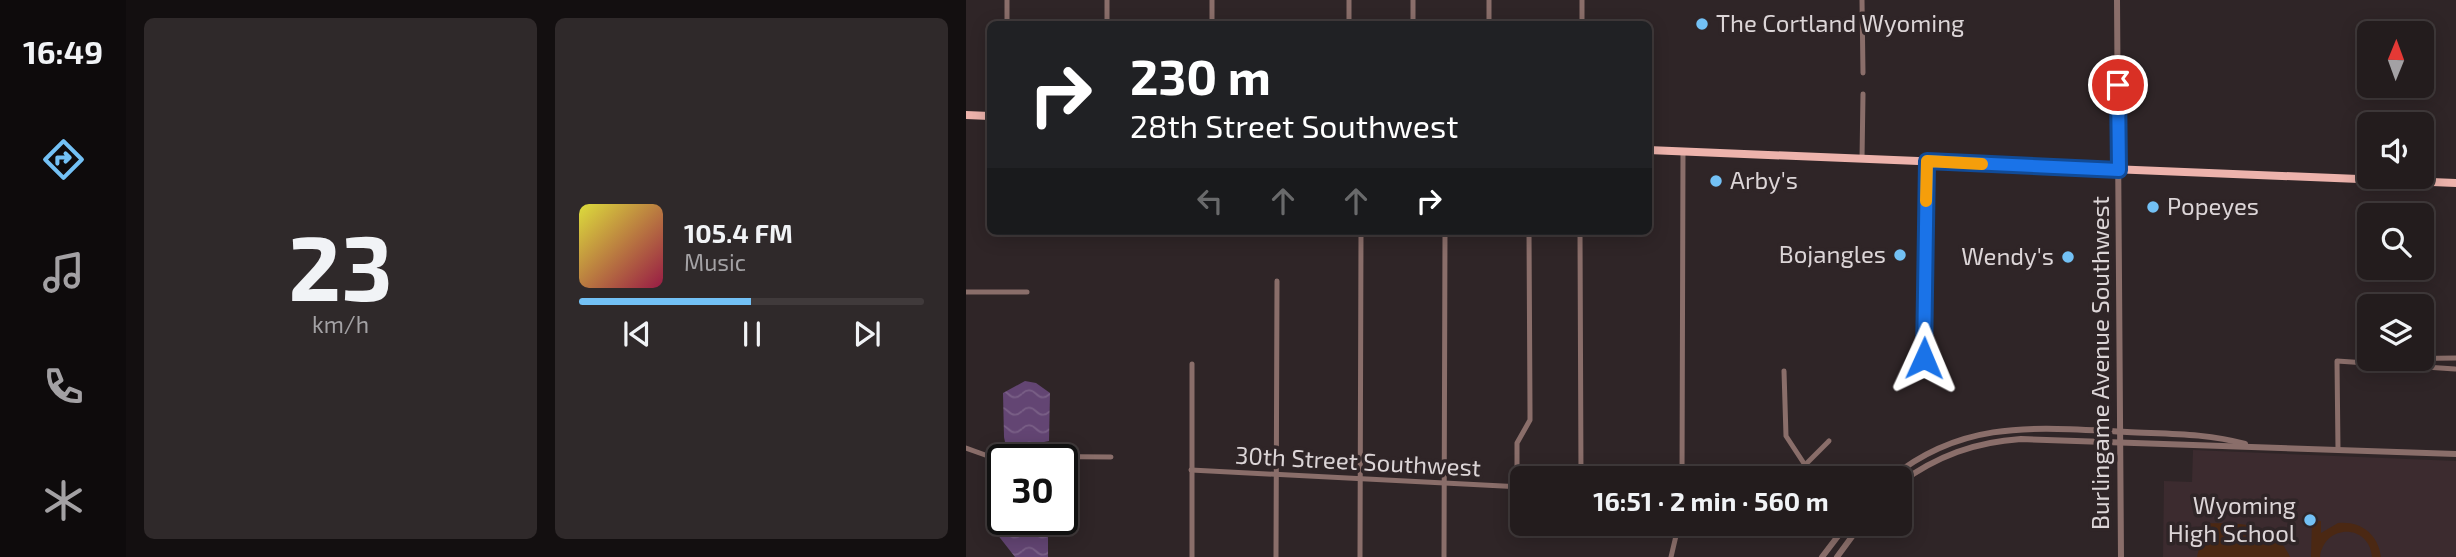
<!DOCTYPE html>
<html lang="en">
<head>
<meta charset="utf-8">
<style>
	:root { --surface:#231c1d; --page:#2f292a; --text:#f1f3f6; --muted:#a3a1a4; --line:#403a3b; --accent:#73c1f5 }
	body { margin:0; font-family:"Exo 2",sans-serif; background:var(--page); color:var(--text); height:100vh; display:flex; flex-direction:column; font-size:26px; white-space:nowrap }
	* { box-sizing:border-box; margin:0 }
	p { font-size:23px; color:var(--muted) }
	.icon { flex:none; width:38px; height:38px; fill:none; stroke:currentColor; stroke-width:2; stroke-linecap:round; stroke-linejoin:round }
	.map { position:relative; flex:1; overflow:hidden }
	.drawer { display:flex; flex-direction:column; gap:18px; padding:18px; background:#130f10; width:840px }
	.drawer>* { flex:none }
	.banner { position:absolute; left:21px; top:21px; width:665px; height:214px; border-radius:10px; box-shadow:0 4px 18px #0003,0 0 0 2px var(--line); background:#202124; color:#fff; overflow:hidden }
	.needle { width:46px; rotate:1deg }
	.controls { position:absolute; left:1391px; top:21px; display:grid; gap:14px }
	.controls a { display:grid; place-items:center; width:77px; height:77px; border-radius:10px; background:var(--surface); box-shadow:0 4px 18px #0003,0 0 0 2px var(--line); font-size:35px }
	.speed { position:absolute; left:21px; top:444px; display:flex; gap:14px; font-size:35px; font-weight:700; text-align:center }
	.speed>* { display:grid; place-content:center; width:91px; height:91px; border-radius:50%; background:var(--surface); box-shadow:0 4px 18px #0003,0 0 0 2px var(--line); line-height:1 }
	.speed .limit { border:4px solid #111; border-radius:10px; background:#fff; color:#111 }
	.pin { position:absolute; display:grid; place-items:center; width:60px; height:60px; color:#fff; margin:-30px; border:4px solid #fff; border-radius:50%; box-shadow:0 2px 7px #0007 }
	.me { position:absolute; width:77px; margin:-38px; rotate:1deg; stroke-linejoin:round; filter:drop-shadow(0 0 5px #0008) }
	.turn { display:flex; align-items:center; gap:24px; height:147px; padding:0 28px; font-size:32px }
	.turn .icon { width:91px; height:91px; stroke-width:2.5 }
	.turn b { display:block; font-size:49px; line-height:60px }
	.lanes { display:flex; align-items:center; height:66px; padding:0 28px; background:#0003; justify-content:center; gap:35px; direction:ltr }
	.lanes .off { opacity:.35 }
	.drawer .tile { flex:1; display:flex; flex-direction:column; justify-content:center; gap:10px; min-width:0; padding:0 24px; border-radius:10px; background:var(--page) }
	.drawer .dial { align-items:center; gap:0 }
	.dial b { font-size:91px; line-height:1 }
	.song { display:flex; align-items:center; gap:21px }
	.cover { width:84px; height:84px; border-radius:10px; background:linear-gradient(135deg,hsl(60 70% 55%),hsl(340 70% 35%)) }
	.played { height:7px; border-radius:4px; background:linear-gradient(90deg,var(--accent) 50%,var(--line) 50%) }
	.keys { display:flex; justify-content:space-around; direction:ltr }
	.drawer .tiles { flex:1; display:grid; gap:18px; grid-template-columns:repeat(2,1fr) }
	.trip { position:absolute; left:544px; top:466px; width:402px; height:70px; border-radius:10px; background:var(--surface); box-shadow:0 4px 18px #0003,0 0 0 2px var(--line); font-weight:700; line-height:70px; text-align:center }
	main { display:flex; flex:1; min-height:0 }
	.tabs { display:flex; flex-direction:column; width:126px; justify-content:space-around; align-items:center; background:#0e0b0c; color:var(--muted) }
	.tabs .icon { width:49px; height:49px }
	.tabs .on { color:var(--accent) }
	.tabs b { font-size:32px; color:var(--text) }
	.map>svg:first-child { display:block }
	.built { fill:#3c2b2f }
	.pitch { fill:#4b2813 }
	.water { fill:url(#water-waves) }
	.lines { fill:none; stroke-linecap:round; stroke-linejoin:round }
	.minor { stroke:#8a6e6a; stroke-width:5 }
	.tertiary { stroke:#8a6e6a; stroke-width:6 }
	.primary { stroke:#edb3ac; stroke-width:8 }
	.route-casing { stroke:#114b97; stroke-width:18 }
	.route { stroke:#1a73e8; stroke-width:12 }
	.slow { stroke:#f59e0b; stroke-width:12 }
	.poi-dot { fill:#73c1f5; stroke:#2f2527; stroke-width:2.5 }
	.labels { text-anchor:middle; stroke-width:7; stroke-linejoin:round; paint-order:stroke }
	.poi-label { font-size:24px; fill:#dcd5d7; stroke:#2f2527; text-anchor:start }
	.street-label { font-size:24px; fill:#dcd5d7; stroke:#2f2527 }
</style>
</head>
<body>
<main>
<nav class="tabs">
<b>16:49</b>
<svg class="icon on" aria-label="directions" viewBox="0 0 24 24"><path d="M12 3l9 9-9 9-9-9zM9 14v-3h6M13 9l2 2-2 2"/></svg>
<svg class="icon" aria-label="music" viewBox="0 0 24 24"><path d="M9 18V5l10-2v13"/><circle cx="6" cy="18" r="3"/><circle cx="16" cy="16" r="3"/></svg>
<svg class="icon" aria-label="phone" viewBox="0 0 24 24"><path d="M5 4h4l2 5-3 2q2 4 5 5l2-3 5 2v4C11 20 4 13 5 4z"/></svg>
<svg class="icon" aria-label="climate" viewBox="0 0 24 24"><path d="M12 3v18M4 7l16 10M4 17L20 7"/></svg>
</nav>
<section class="drawer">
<div class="tiles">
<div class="tile dial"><b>23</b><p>km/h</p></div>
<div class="tile">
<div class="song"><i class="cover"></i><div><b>105.4 FM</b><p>Music</p></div></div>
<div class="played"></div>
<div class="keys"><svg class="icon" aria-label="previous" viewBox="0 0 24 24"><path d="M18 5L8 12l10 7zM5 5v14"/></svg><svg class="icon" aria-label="pause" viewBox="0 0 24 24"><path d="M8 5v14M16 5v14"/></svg><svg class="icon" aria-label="next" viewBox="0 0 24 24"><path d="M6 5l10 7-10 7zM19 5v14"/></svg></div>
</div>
</div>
</section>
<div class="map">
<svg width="1490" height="557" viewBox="0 0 1490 557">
	<defs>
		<pattern id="water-waves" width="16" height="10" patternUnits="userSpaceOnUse" patternTransform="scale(1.75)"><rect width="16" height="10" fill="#634573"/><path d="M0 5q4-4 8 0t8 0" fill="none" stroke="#795f86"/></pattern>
	</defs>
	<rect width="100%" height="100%" fill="#2f2527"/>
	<polygon class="built" points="1227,450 1490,461 1490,557 1197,557 1198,481 1226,482"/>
	<g class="pitch">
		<path d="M 1346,521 L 1355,521 L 1355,533 L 1372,523 C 1395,521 1412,534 1415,557 L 1406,557 C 1403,523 1358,524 1354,557 L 1345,557 Z"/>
		<path d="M 1239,523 C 1274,524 1307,520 1324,557 L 1231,557 Z"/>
	</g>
	<g class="water">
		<polygon points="59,381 70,383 84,393 83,441 58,446 39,442 38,437 37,393"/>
		<polygon points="37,483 37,520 82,520 82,557 49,557 31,534"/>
	</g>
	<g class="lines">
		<g class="minor">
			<polyline points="41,0 41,24"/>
			<polyline points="141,0 141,24"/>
			<polyline points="246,0 246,24"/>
			<polyline points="383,0 383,24"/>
			<polyline points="447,0 447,24"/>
			<polyline points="523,0 523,24"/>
			<polyline points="616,0 616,24"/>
			<polyline points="896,0 897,73"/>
			<polyline points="896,159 897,94"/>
			<polyline points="614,231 615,478"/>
			<polyline points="0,292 61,292"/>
			<polyline points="958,358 961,161"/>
			<polyline points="1414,359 1490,358"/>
			<polyline points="226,364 226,557"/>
			<polyline points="818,371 820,436 839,465"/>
			<polyline points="0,448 22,456 145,457"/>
			<polyline points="1372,450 1371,361 1489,369"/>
			<polyline points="225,470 556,487"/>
			<polyline points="716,478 717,151"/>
			<polyline points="826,478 863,441"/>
			<polyline points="551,487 551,443 564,420 564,412 563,231"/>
			<polyline points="310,557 311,281"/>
			<polyline points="394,557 395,231"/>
			<polyline points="478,557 479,231"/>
			<polyline points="705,557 713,523"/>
		</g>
		<g class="tertiary">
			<polyline points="1151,0 1155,557"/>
			<path d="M 925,478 C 999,418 1072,428 1161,432 C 1200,434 1241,433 1279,444"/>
			<path d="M 934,483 C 971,456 1009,442 1055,439 L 1490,454"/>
			<polyline points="856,557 882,523"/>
			<polyline points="871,557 896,523"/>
		</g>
		<g class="primary">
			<polyline points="0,115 24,116"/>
			<polyline points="682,150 1490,183"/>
		</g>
	</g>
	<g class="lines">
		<g class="route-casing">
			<polyline id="route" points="958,358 961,161 1153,170 1152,85"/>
		</g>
		<use href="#route" class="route"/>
		<polyline class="slow" points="960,201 961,161 1016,164"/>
	</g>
	<g class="poi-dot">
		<circle cx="736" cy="24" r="7"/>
		<circle cx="750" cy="181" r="7"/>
		<circle cx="1187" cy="207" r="7"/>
		<circle cx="934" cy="255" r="7"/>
		<circle cx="1102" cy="257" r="7"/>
		<circle cx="1344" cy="520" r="7"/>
	</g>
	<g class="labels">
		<g class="poi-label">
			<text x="750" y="32">The Cortland Wyoming</text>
			<text x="764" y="189">Arby's</text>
			<text x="1201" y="215">Popeyes</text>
			<text x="920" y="263" text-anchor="end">Bojangles</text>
			<text x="1088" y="265" text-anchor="end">Wendy's</text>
			<text x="1330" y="514" text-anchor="end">Wyoming<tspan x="1330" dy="28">High School</tspan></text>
		</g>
		<g class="street-label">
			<text transform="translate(1135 363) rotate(-90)" y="8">Burlingame Avenue Southwest</text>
			<text transform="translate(392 462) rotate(3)" y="8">30th Street Southwest</text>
		</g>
	</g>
</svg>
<div class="controls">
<a><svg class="needle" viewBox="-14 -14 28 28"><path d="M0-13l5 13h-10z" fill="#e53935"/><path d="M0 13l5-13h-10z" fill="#a3a1a4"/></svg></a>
<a><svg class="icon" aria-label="sound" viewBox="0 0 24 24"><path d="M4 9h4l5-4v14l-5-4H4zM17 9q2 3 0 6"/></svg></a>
<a><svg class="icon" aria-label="search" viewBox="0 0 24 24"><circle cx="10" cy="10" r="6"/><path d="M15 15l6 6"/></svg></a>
<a><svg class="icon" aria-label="layers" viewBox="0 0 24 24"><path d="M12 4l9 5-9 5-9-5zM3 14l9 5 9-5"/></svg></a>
</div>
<div class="speed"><div class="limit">30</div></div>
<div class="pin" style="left:1152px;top:85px;background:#d93025"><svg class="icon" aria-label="arrive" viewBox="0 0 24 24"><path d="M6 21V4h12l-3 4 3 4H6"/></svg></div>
<svg class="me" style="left:958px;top:358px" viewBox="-20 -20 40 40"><path d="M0-17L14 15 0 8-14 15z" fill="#1a73e8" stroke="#fff" stroke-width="4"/></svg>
<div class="trip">16:51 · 2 min · 560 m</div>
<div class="banner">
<div class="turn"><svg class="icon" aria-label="right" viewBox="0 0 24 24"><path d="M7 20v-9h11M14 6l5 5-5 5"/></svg><div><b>230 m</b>28th Street Southwest</div></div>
<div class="lanes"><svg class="icon off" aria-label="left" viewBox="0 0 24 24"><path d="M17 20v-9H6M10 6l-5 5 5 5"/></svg><svg class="icon off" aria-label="ahead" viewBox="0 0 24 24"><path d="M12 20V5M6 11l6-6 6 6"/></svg><svg class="icon off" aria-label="ahead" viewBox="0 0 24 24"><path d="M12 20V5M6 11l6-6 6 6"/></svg><svg class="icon" aria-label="right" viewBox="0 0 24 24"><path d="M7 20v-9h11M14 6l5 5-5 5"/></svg></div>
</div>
</div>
</main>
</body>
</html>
